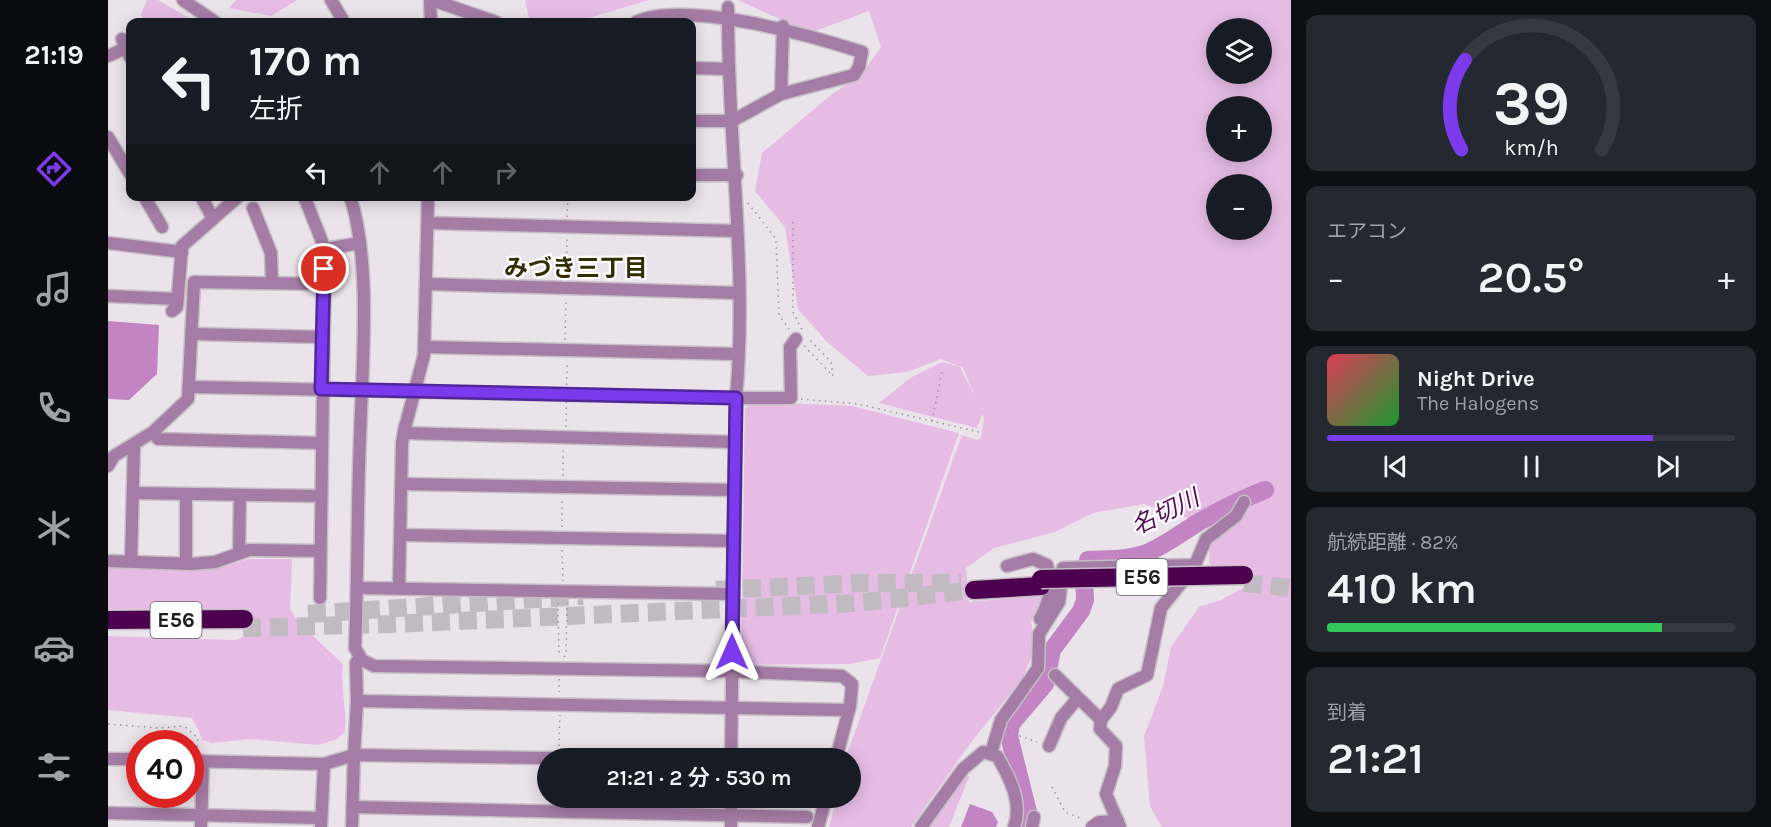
<!DOCTYPE html>
<html lang="ja">
<head>
<meta charset="utf-8">
<style>
	:root { --surface:#171b24; --page:#242831; --text:#f1f3f6; --muted:#9ea1a6; --line:#363941; --accent:#7c3aed }
	body { margin:0; font-family:Karla,"Noto Sans JP",sans-serif; background:var(--page); color:var(--text); height:100vh; display:flex; flex-direction:column; font-size:22px; white-space:nowrap }
	* { box-sizing:border-box; margin:0 }
	p { font-size:20px; color:var(--muted) }
	.icon { flex:none; width:33px; height:33px; fill:none; stroke:currentColor; stroke-width:2; stroke-linecap:round; stroke-linejoin:round }
	.map { position:relative; flex:1; overflow:hidden }
	.panel { display:flex; flex-direction:column; gap:15px; padding:15px; background:#0d0f14; width:480px }
	.panel>* { flex:none }
	.guide { position:absolute; left:18px; top:18px; width:570px; height:183px; border-radius:12px; box-shadow:0 3px 15px #0003; background:#171b24; color:var(--text); overflow:hidden }
	.tools { position:absolute; left:1098px; top:18px; display:grid; gap:12px }
	.tools a { display:grid; place-items:center; width:66px; height:66px; border-radius:50%; background:var(--surface); box-shadow:0 3px 15px #0003; font-size:30px }
	.speed { position:absolute; left:18px; top:730px; display:flex; gap:12px; font-size:30px; font-weight:700; text-align:center }
	.speed>* { display:grid; place-content:center; width:78px; height:78px; border-radius:50%; background:var(--surface); box-shadow:0 3px 15px #0003; line-height:1 }
	.speed .limit { border:9px solid #d22; background:#fff; color:#111 }
	.pin { position:absolute; display:grid; place-items:center; width:51px; height:51px; color:#fff; margin:-26px; border:3px solid #fff; border-radius:50%; box-shadow:0 2px 6px #0007 }
	.me { position:absolute; width:66px; margin:-33px; rotate:0deg; stroke-linejoin:round; filter:drop-shadow(0 0 4px #0008) }
	.turn { display:flex; align-items:center; gap:21px; height:126px; padding:0 24px; font-size:27px }
	.turn .icon { width:78px; height:78px; stroke-width:2.5 }
	.turn b { display:block; font-size:42px; line-height:51px }
	.lanes { display:flex; align-items:center; height:57px; padding:0 24px; background:#0003; justify-content:center; gap:30px; direction:ltr }
	.lanes .off { opacity:.35 }
	.big { font-size:45px; font-weight:600; line-height:1.1 }
	.panel .card { flex:1; display:flex; flex-direction:column; justify-content:center; gap:9px; min-width:0; padding:0 21px; border-radius:12px; background:var(--page) }
	.panel .dial { align-items:center; gap:0 }
	.dial svg { height:156px; overflow:visible; fill:none; stroke:var(--line); stroke-width:7; stroke-linecap:round; text-anchor:middle }
	.dial text { fill:var(--text); stroke:none }
	.song { display:flex; align-items:center; gap:18px }
	.cover { width:72px; height:72px; border-radius:9px; background:linear-gradient(135deg,hsl(350 70% 55%),hsl(130 70% 35%)) }
	.played { height:6px; border-radius:3px; background:linear-gradient(90deg,var(--accent) 80%,var(--line) 80%) }
	.keys { display:flex; justify-content:space-around; direction:ltr }
	.heat { display:flex; justify-content:space-between; align-items:center; font-size:33px; direction:ltr }
	.charge { height:9px; border-radius:4px; background:linear-gradient(90deg,#34c759 82%,var(--line) 0) }
	.trip { position:absolute; left:429px; top:748px; width:324px; height:60px; border-radius:30px; background:var(--surface); box-shadow:0 3px 15px #0003; font-weight:600; line-height:60px; text-align:center }
	main { display:flex; flex:1; min-height:0 }
	.tab-bar { display:flex; flex-direction:column; width:108px; justify-content:space-around; align-items:center; background:#090b0e; color:var(--muted) }
	.tab-bar .icon { width:42px; height:42px }
	.tab-bar .on { color:var(--accent) }
	.tab-bar b { font-size:27px; color:var(--text) }
	.map>svg:first-child { display:block }
	.green { fill:#e6bce5; fill-rule:evenodd }
	.water { fill:#c284c2 }
	.lines { fill:none; stroke-linecap:round; stroke-linejoin:round }
	.river { stroke:#c284c2; stroke-width:18 }
	.highway-tunnel { stroke:#c1bbc1; stroke-width:18; stroke-dasharray:18 9; stroke-linecap:butt }
	.minor-casing { stroke:#c5bfc5; stroke-width:15 }
	.highway-casing { stroke:#c5bfc5; stroke-width:21 }
	.path { stroke:#979297; stroke-width:1.5; stroke-dasharray:1.5 4.5; stroke-linecap:butt }
	.minor { stroke:#a57ca5; stroke-width:12 }
	.highway { stroke:#4c004f; stroke-width:18 }
	.minor-bridge-casing { stroke:#c5bfc5; stroke-width:15; stroke-linecap:butt }
	.highway-bridge-casing { stroke:#c5bfc5; stroke-width:21; stroke-linecap:butt }
	.path-bridge { stroke:#979297; stroke-width:1.5; stroke-dasharray:1.5 4.5; stroke-linecap:butt }
	.minor-bridge { stroke:#a57ca5; stroke-width:12 }
	.highway-bridge { stroke:#4c004f; stroke-width:18 }
	.route-casing { stroke:#51269a; stroke-width:15 }
	.route { stroke:#7c3aed; stroke-width:10 }
	.labels { text-anchor:middle; stroke-width:4.5; stroke-linejoin:round; paint-order:stroke }
	.shield { fill:#fff; stroke:#615f61; stroke-width:1.5 }
	.shield-label { font-size:21px; font-weight:bold; fill:#1d1b1d }
	.neighbourhood-label { font-size:24px; font-weight:bold; fill:#352c01; stroke:#fff }
	.water-label { font-size:24px; font-style:italic; fill:#560759; stroke:#fff }
</style>
</head>
<body>
<main>
<nav class="tab-bar">
<b>21:19</b>
<svg class="icon on" aria-label="directions" viewBox="0 0 24 24"><path d="M12 3l9 9-9 9-9-9zM9 14v-3h6M13 9l2 2-2 2"/></svg>
<svg class="icon" aria-label="music" viewBox="0 0 24 24"><path d="M9 18V5l10-2v13"/><circle cx="6" cy="18" r="3"/><circle cx="16" cy="16" r="3"/></svg>
<svg class="icon" aria-label="phone" viewBox="0 0 24 24"><path d="M5 4h4l2 5-3 2q2 4 5 5l2-3 5 2v4C11 20 4 13 5 4z"/></svg>
<svg class="icon" aria-label="climate" viewBox="0 0 24 24"><path d="M12 3v18M4 7l16 10M4 17L20 7"/></svg>
<svg class="icon" aria-label="car" viewBox="0 0 24 24"><path d="M5 17H2v-5l4-1 3-4h7l3 4 3 1v5h-3M9 17h6M6 11h13"/><circle cx="7" cy="17" r="2"/><circle cx="17" cy="17" r="2"/></svg>
<svg class="icon" aria-label="filters" viewBox="0 0 24 24"><path d="M4 7h16M4 17h16"/><circle cx="9" cy="7" r="2"/><circle cx="15" cy="17" r="2"/></svg>
</nav>
<div class="map">
<svg width="1183" height="827" viewBox="0 0 1183 827">
	<rect width="100%" height="100%" fill="#eae3ea"/>
	<g class="green">
		<polygon points="39,0 50,0 88,22 37,22 33,15"/>
		<polygon points="128,0 189,0 163,16 121,8"/>
		<polygon points="417,0 541,0 468,22 422,22"/>
		<path d="M 630,0 L 1183,0 L 1183,827 L 1054,827 L 1042,806 L 1036,736 L 1055,686 L 1063,647 L 1091,607 L 1113,600 L 1139,586 L 1139,571 L 1107,568 L 1101,564 L 1102,547 L 1112,528 L 1036,504 L 985,513 L 947,532 L 886,548 L 858,568 L 861,602 L 936,595 L 923,621 L 927,647 L 915,678 L 864,741 L 803,827 L 721,827 L 729,798 L 742,798 L 742,759 L 738,759 L 740,751 L 854,435 L 869,440 L 873,438 L 876,418 L 874,414 L 869,428 L 771,403 L 802,378 L 834,362 L 852,367 L 867,396 L 855,368 L 833,359 L 799,372 L 760,376 L 719,342 L 690,309 L 677,227 L 647,191 L 654,153 L 723,95 L 754,74 L 773,47 L 761,11 L 702,33 ZM 1108,28 L 1154,28 L 1154,74 L 1108,74 ZM 1108,106 L 1154,106 L 1154,152 L 1108,152 ZM 1108,184 L 1154,184 L 1154,230 L 1108,230 Z"/>
		<polygon points="645,402 744,406 851,433 772,658 743,664 636,665 633,661 637,409"/>
		<path d="M 141,559 L 184,559 L 182,609 L 191,623 L 235,664 C 232,688 239,708 237,732 L 229,739 L 210,745 L 142,739 L 104,743 L 95,740 L 84,718 L 0,710 L 0,636 L 127,640 L 135,637 L 138,613 L 109,610 L 0,609 L 0,565 L 110,568 Z"/>
		<polygon points="859,775 861,777 841,827 822,827"/>
	</g>
	<g class="water">
		<polygon points="0,321 51,325 49,374 21,400 0,399"/>
		<polygon points="862,804 884,812 890,822 888,827 853,827"/>
	</g>
	<g class="lines">
		<path class="river" d="M 917,827 L 921,816 L 901,736 L 903,724 L 937,684 L 944,650 L 973,611 L 977,600 L 976,574 L 980,560 C 999,559 1021,560 1039,553 C 1058,545 1073,533 1091,522 C 1112,510 1134,499 1157,490"/>
		<g class="highway-tunnel">
			<polyline points="1136,583 1183,588"/>
			<polyline points="608,590 754,583 853,583"/>
			<polyline points="200,614 475,596"/>
			<polyline points="135,628 284,624 748,603 866,590"/>
		</g>
		<g class="minor-casing">
			<g id="minor">
				<polyline points="75,0 107,22"/>
				<polyline points="223,0 236,22"/>
				<polyline points="322,0 323,22"/>
				<polyline points="324,0 388,22"/>
				<path d="M 620,7 C 619,137 640,268 628,398 L 683,398 L 682,347 L 688,339"/>
				<path d="M 528,22 C 577,0 698,34 754,52 L 751,67 L 746,75 L 673,94 L 624,121 L 584,121"/>
				<polyline points="14,39 22,57"/>
				<polyline points="0,56 18,48"/>
				<polyline points="584,68 620,69"/>
				<polyline points="673,94 675,26"/>
				<polyline points="0,137 22,174"/>
				<polyline points="584,175 629,175"/>
				<polyline points="36,196 54,227"/>
				<polyline points="93,196 105,219"/>
				<polyline points="196,196 217,249"/>
				<path d="M 242,196 C 264,263 254,367 252,438 C 249,508 250,578 247,648 L 254,660 L 266,666 L 611,671 L 734,676 L 744,684 L 742,706 L 728,759"/>
				<polyline points="145,208 163,253 164,283"/>
				<polyline points="320,223 629,231"/>
				<polyline points="0,243 74,252"/>
				<polyline points="319,284 630,293"/>
				<polyline points="0,296 69,299"/>
				<polyline points="64,311 69,307 74,246 131,196"/>
				<polyline points="85,334 215,337"/>
				<polyline points="318,347 629,354"/>
				<polyline points="316,354 320,196"/>
				<polyline points="82,387 628,398 623,759"/>
				<polyline points="45,432 50,439 213,443"/>
				<polyline points="296,433 626,442"/>
				<polyline points="0,466 6,456 45,432 80,399 86,282 216,284"/>
				<polyline points="295,484 626,490"/>
				<polyline points="25,493 212,496"/>
				<polyline points="294,535 626,541"/>
				<polyline points="131,553 132,495"/>
				<polyline points="0,561 83,564 107,562 141,550 212,551"/>
				<polyline points="23,561 26,445"/>
				<polyline points="78,563 78,494"/>
				<path d="M 899,566 L 925,559 L 939,565 C 945,586 942,601 932,619"/>
				<polyline points="291,587 294,443 297,426"/>
				<polyline points="250,588 625,594"/>
				<polyline points="212,598 217,249 252,243"/>
				<polyline points="947,675 993,720 992,729 1008,746 1007,766 998,794 1012,827"/>
				<polyline points="249,701 741,710"/>
				<polyline points="993,720 1003,707 1010,689 1039,675 1053,608 1082,572"/>
				<polyline points="941,746 953,718 970,698"/>
				<polyline points="883,753 893,720 930,668 931,634 951,602 955,568 1087,565 1098,539 1128,516 1136,502"/>
				<polyline points="0,759 32,759"/>
				<polyline points="82,761 216,764 246,755 249,701 248,663 251,658"/>
				<polyline points="245,807 699,817"/>
				<polyline points="0,813 213,818"/>
				<polyline points="93,827 95,761"/>
				<polyline points="213,827 216,764"/>
				<polyline points="244,827 246,755 502,759"/>
				<polyline points="623,827 623,798"/>
				<polyline points="710,827 718,798"/>
				<path d="M 813,827 L 855,769 L 875,752 L 889,756 C 901,776 915,803 906,827"/>
				<polyline points="924,827 926,817"/>
				<polyline points="984,827 991,822 1010,821"/>
			</g>
		</g>
		<g class="highway-casing">
			<g id="highway">
				<polyline points="866,590 933,586"/>
				<polyline points="0,620 136,619"/>
			</g>
		</g>
		<g class="path">
			<polyline points="640,203 668,239 671,315 681,329"/>
			<polyline points="459,217 460,196"/>
			<polyline points="685,222 685,312 694,330"/>
			<polyline points="458,277 459,239"/>
			<polyline points="457,340 458,299"/>
			<polyline points="696,346 725,376 723,362 700,338"/>
			<polyline points="693,399 750,404 871,432"/>
			<polyline points="824,421 834,372"/>
			<polyline points="455,476 455,448"/>
			<polyline points="454,527 454,499"/>
			<polyline points="454,550 455,581"/>
			<polyline points="450,603 451,657"/>
			<polyline points="456,657 458,655 459,603"/>
			<polyline points="451,679 451,692"/>
			<polyline points="0,724 50,728 76,726 90,738 89,751"/>
			<polyline points="900,732 929,742"/>
			<polyline points="451,746 452,715"/>
			<polyline points="944,787 957,812 975,819"/>
		</g>
		<use href="#minor" class="minor"/>
		<use href="#highway" class="highway"/>
		<g class="minor-bridge-casing">
			<polyline id="minor-bridge" points="298,424 316,355"/>
		</g>
		<g class="highway-bridge-casing">
			<polyline id="highway-bridge" points="933,579 1136,575"/>
		</g>
		<polyline class="path-bridge" points="458,427 459,362"/>
		<use href="#minor-bridge" class="minor-bridge"/>
		<use href="#highway-bridge" class="highway-bridge"/>
	</g>
	<g class="lines">
		<g class="route-casing">
			<polyline id="route" points="216,269 213,389 628,398 624,652"/>
		</g>
		<use href="#route" class="route"/>
	</g>
	<g class="labels">
		<g class="shield">
			<rect x="1008.5" y="559" width="51" height="36" rx="4.5"/>
			<rect x="42.5" y="602" width="51" height="36" rx="4.5"/>
		</g>
		<g class="shield-label">
			<text x="1034" y="584">E56</text>
			<text x="68" y="627">E56</text>
		</g>
		<g class="neighbourhood-label">
			<text x="468" y="276">みづき三丁目</text>
		</g>
		<g class="water-label">
			<text transform="translate(1057 512) rotate(-26)" y="8">名切川</text>
		</g>
	</g>
</svg>
<div class="tools">
<a><svg class="icon" aria-label="layers" viewBox="0 0 24 24"><path d="M12 4l9 5-9 5-9-5zM3 14l9 5 9-5"/></svg></a>
<a>+</a>
<a>−</a>
</div>
<div class="speed"><div class="limit">40</div></div>
<div class="pin" style="left:216px;top:269px;background:#d93025"><svg class="icon" aria-label="arrive" viewBox="0 0 24 24"><path d="M6 21V4h12l-3 4 3 4H6"/></svg></div>
<svg class="me" style="left:624px;top:652px" viewBox="-20 -20 40 40"><path d="M0-17L14 15 0 8-14 15z" fill="#7c3aed" stroke="#fff" stroke-width="4"/></svg>
<div class="trip">21:21 · 2 分 · 530 m</div>
<div class="guide">
<div class="turn"><svg class="icon" aria-label="left" viewBox="0 0 24 24"><path d="M17 20v-9H6M10 6l-5 5 5 5"/></svg><div><b>170 m</b>左折</div></div>
<div class="lanes"><svg class="icon" aria-label="left" viewBox="0 0 24 24"><path d="M17 20v-9H6M10 6l-5 5 5 5"/></svg><svg class="icon off" aria-label="ahead" viewBox="0 0 24 24"><path d="M12 20V5M6 11l6-6 6 6"/></svg><svg class="icon off" aria-label="ahead" viewBox="0 0 24 24"><path d="M12 20V5M6 11l6-6 6 6"/></svg><svg class="icon off" aria-label="right" viewBox="0 0 24 24"><path d="M7 20v-9h11M14 6l5 5-5 5"/></svg></div>
</div>
</div>
<section class="panel">
<div class="card dial"><svg viewBox="0 0 100 80">
<path d="M14 69A42 42 0 1 1 86 69"/>
<path d="M14 69A42 42 0 0 1 16 23" stroke="#7c3aed"/>
<text x="50" y="56" font-size="32" font-weight="700">39</text>
<text x="50" y="72" font-size="11">km/h</text>
</svg></div>
<div class="card"><p>エアコン</p>
<div class="heat"><a>−</a><b class="big">20.5°</b><a>+</a></div>
</div>
<div class="card">
<div class="song"><i class="cover"></i><div><b>Night Drive</b><p>The Halogens</p></div></div>
<div class="played"></div>
<div class="keys"><svg class="icon" aria-label="previous" viewBox="0 0 24 24"><path d="M18 5L8 12l10 7zM5 5v14"/></svg><svg class="icon" aria-label="pause" viewBox="0 0 24 24"><path d="M8 5v14M16 5v14"/></svg><svg class="icon" aria-label="next" viewBox="0 0 24 24"><path d="M6 5l10 7-10 7zM19 5v14"/></svg></div>
</div>
<div class="card"><p>航続距離 · 82%</p><b class="big">410 km</b><div class="charge"></div></div>
<div class="card"><p>到着</p><b class="big">21:21</b></div>
</section>
</main>
</body>
</html>
